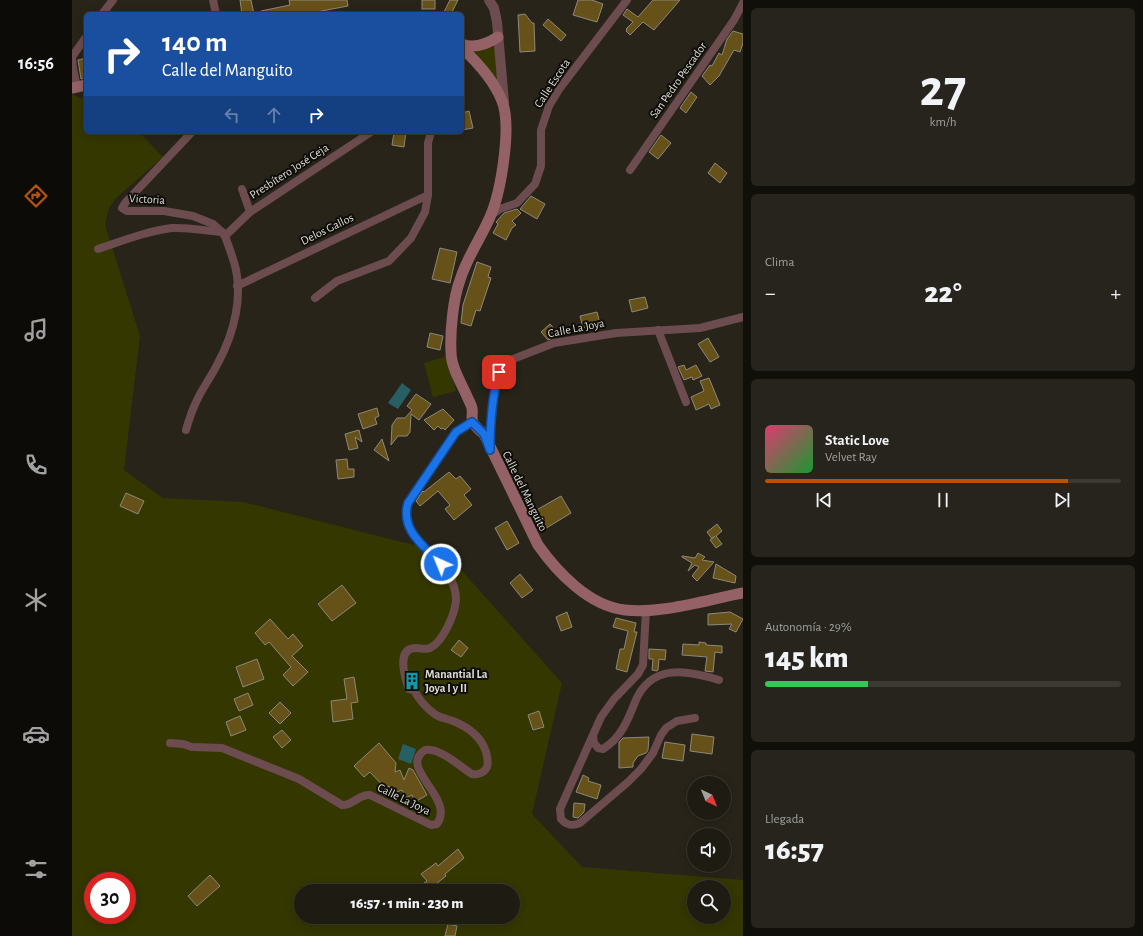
<!DOCTYPE html>
<html lang="es">
<head>
<meta charset="utf-8">
<style>
	:root { --surface:#1e1b13; --page:#26241c; --text:#f1f3f6; --muted:#a1a1a0; --line:#3c3933; --accent:#b45309 }
	body { margin:0; font-family:"Alegreya Sans",sans-serif; background:var(--page); color:var(--text); height:100vh; display:flex; flex-direction:column; font-size:15px; white-space:nowrap }
	* { box-sizing:border-box; margin:0 }
	p { font-size:13px; color:var(--muted) }
	.icon { flex:none; width:22px; height:22px; fill:none; stroke:currentColor; stroke-width:2; stroke-linecap:round; stroke-linejoin:round }
	.map { position:relative; flex:1; overflow:hidden }
	.panel { display:flex; flex-direction:column; gap:8px; padding:8px; background:#100f0a; width:400px }
	.panel>* { flex:none }
	.top-card { position:absolute; left:12px; top:12px; width:380px; height:122px; border-radius:6px; box-shadow:0 2px 10px #0003,0 0 0 1px var(--line); background:#1a4fa0; color:#fff; overflow:hidden }
	.needle { width:26px; rotate:137deg }
	.tools { position:absolute; left:615px; top:776px; display:grid; gap:8px }
	.tools a { display:grid; place-items:center; width:44px; height:44px; border-radius:50%; background:var(--surface); box-shadow:0 2px 10px #0003,0 0 0 1px var(--line); font-size:20px }
	.speed { position:absolute; left:12px; top:872px; display:flex; gap:8px; font-size:20px; font-weight:700; text-align:center }
	.speed>* { display:grid; place-content:center; width:52px; height:52px; border-radius:50%; background:var(--surface); box-shadow:0 2px 10px #0003,0 0 0 1px var(--line); line-height:1 }
	.speed .limit { border:6px solid #d22; background:#fff; color:#111 }
	.pin { position:absolute; display:grid; place-items:center; width:34px; height:34px; color:#fff; margin:-17px; border-radius:8px; box-shadow:0 2px 6px #0006 }
	.me { position:absolute; width:44px; margin:-22px; rotate:316deg; stroke-linejoin:round; filter:drop-shadow(0 0 3px #0008) }
	.turn { display:flex; align-items:center; gap:14px; height:84px; padding:0 12px; font-size:18px }
	.turn .icon { width:52px; height:52px; stroke-width:2.5 }
	.turn b { display:block; font-size:28px; line-height:34px }
	.lanes { display:flex; align-items:center; height:38px; padding:0 12px; background:#0003; justify-content:center; gap:20px; direction:ltr }
	.lanes .off { opacity:.35 }
	.big { font-size:30px; font-weight:800; line-height:1.1 }
	.panel .card { flex:1; display:flex; flex-direction:column; justify-content:center; gap:6px; min-width:0; padding:0 14px; border-radius:6px; background:var(--page) }
	.panel .dial { align-items:center; gap:0 }
	.dial b { font-size:52px; line-height:1 }
	.song { display:flex; align-items:center; gap:12px }
	.cover { width:48px; height:48px; border-radius:6px; background:linear-gradient(135deg,hsl(340 70% 55%),hsl(130 70% 35%)) }
	.played { height:4px; border-radius:2px; background:linear-gradient(90deg,var(--accent) 85%,var(--line) 85%) }
	.keys { display:flex; justify-content:space-around; direction:ltr }
	.heat { display:flex; justify-content:space-between; align-items:center; font-size:22px; direction:ltr }
	.charge { height:6px; border-radius:3px; background:linear-gradient(90deg,#34c759 29%,var(--line) 0) }
	.trip { position:absolute; left:222px; top:884px; width:226px; height:40px; border-radius:20px; background:var(--surface); box-shadow:0 2px 10px #0003,0 0 0 1px var(--line); font-weight:800; line-height:40px; text-align:center }
	main { display:flex; flex:1; min-height:0 }
	.dock { display:flex; flex-direction:column; width:72px; justify-content:space-around; align-items:center; background:#0c0b08; color:var(--muted) }
	.dock .icon { width:28px; height:28px }
	.dock .current { color:var(--accent) }
	.dock b { font-size:18px; color:var(--text) }
	.map>svg:first-child { display:block }
	.green { fill:#353700; fill-rule:evenodd }
	.water { fill:#275f65 }
	.building { fill:#665219; stroke:#8d887b }
	.lines { fill:none; stroke-linecap:round; stroke-linejoin:round }
	.minor { stroke:#6c4c4f; stroke-width:8 }
	.tertiary { stroke:#6c4c4f; stroke-width:10 }
	.secondary { stroke:#946166; stroke-width:11 }
	.route-casing { stroke:#114b97; stroke-width:10 }
	.route { stroke:#1a73e8; stroke-width:7 }
	.labels { text-anchor:middle; stroke-width:4; stroke-linejoin:round; paint-order:stroke }
	.street-label { font-size:12px; fill:#dedcd5; stroke:#0f0d09 }
	.poi-label { font-size:12px; font-weight:bold; fill:#dedcd5; stroke:#0f0d09; text-anchor:start }
</style>
</head>
<body>
<main>
<nav class="dock">
<b>16:56</b>
<svg class="icon current" aria-label="directions" viewBox="0 0 24 24"><path d="M12 3l9 9-9 9-9-9zM9 14v-3h6M13 9l2 2-2 2"/></svg>
<svg class="icon" aria-label="music" viewBox="0 0 24 24"><path d="M9 18V5l10-2v13"/><circle cx="6" cy="18" r="3"/><circle cx="16" cy="16" r="3"/></svg>
<svg class="icon" aria-label="phone" viewBox="0 0 24 24"><path d="M5 4h4l2 5-3 2q2 4 5 5l2-3 5 2v4C11 20 4 13 5 4z"/></svg>
<svg class="icon" aria-label="climate" viewBox="0 0 24 24"><path d="M12 3v18M4 7l16 10M4 17L20 7"/></svg>
<svg class="icon" aria-label="car" viewBox="0 0 24 24"><path d="M5 17H2v-5l4-1 3-4h7l3 4 3 1v5h-3M9 17h6M6 11h13"/><circle cx="7" cy="17" r="2"/><circle cx="17" cy="17" r="2"/></svg>
<svg class="icon" aria-label="filters" viewBox="0 0 24 24"><path d="M4 7h16M4 17h16"/><circle cx="9" cy="7" r="2"/><circle cx="15" cy="17" r="2"/></svg>
</nav>
<div class="map">
<svg width="671" height="936" viewBox="0 0 671 936">
	<rect width="100%" height="100%" fill="#282419"/>
	<g class="green">
		<polygon points="423,47 427,88 395,49"/>
		<path d="M 0,95 L 2,95 L 14,101 L 14,132 L 67,132 L 91,157 L 44,198 L 37,208 L 33,225 L 68,336 L 52,470 L 91,498 L 171,502 L 374,553 L 490,683 L 460,814 L 510,867 L 671,880 L 671,936 L 0,936 ZM 21,881 L 55,881 L 55,915 L 21,915 ZM 622,887 L 652,887 L 652,917 L 622,917 ZM 229,891 L 441,891 L 441,917 L 229,917 Z"/>
		<polygon points="375,356 384,391 361,397 352,363"/>
	</g>
	<g class="water">
		<polygon points="330,383 339,390 326,409 316,403"/>
		<polygon points="331,744 344,749 339,764 326,759"/>
	</g>
	<g class="building">
		<polygon points="168,0 179,0 182,14 170,14"/>
		<polygon points="217,0 275,0 276,6 234,14 190,14 189,11 218,5"/>
		<rect x="350" y="0" width="13" height="9"/>
		<polygon points="378,0 386,0 379,14 371,14"/>
		<polygon points="506,0 520,0 531,4 525,22 501,15"/>
		<polygon points="581,0 608,0 582,30 571,22 558,35 554,31 555,30 554,29 561,22 551,15 555,9 566,17"/>
		<polygon points="453,14 460,23 462,23 463,51 448,52 446,15"/>
		<polygon points="476,19 494,35 489,41 471,25"/>
		<polygon points="661,31 671,34 671,43 668,52 662,50 647,76 638,85 630,76 638,65 640,66 647,53 650,55 655,39"/>
		<polygon points="14,58 14,77 9,79 6,60"/>
		<polygon points="619,92 625,97 614,113 608,108"/>
		<polygon points="397,111 401,128 390,130 390,113"/>
		<polygon points="322,132 334,132 332,147 320,145"/>
		<polygon points="589,135 599,143 586,159 577,152"/>
		<polygon points="643,163 655,173 648,183 636,173"/>
		<polygon points="459,196 473,204 465,219 448,209"/>
		<polygon points="445,209 449,213 440,221 444,225 440,228 434,240 421,233 426,224 424,222 432,213"/>
		<polygon points="368,248 385,252 378,283 360,279"/>
		<polygon points="405,262 419,267 416,277 419,278 408,311 404,310 399,326 389,323 391,305"/>
		<polygon points="573,297 576,308 560,312 557,300"/>
		<polygon points="525,312 528,324 511,328 508,316"/>
		<polygon points="478,324 486,333 481,338 476,340 469,332"/>
		<polygon points="358,333 371,336 368,350 355,347"/>
		<polygon points="636,338 647,357 638,362 626,344"/>
		<polygon points="612,365 614,370 624,365 630,376 621,380 620,377 612,380 606,367"/>
		<polygon points="637,378 648,405 639,409 637,404 624,410 619,397 632,391 628,381"/>
		<polygon points="344,394 359,404 347,420 339,414 338,432 335,436 326,436 319,445 320,425 325,418 333,418 340,410 335,406"/>
		<polygon points="305,408 307,416 303,418 305,424 291,429 286,414"/>
		<polygon points="371,409 382,420 373,430 371,428 369,429 366,426 362,430 352,420"/>
		<polygon points="287,430 290,442 283,437 286,448 277,450 273,434"/>
		<polygon points="310,439 317,461 302,450"/>
		<polygon points="275,459 276,469 282,469 282,477 266,479 264,460"/>
		<polygon points="377,472 384,479 388,476 399,489 392,495 400,505 382,520 373,509 378,505 366,491 348,506 344,501 350,492 351,491 352,492"/>
		<polygon points="54,493 72,501 66,514 48,506"/>
		<polygon points="489,496 499,513 471,530 461,512"/>
		<polygon points="435,521 447,543 435,550 423,528"/>
		<polygon points="645,524 650,531 644,536 650,544 644,548 638,540 643,536 640,539 635,532"/>
		<polygon points="626,553 633,557 630,560 642,562 625,581 620,576 627,567 623,565 616,571 620,563 610,557 610,556 623,558"/>
		<polygon points="644,564 664,576 663,583 641,578"/>
		<polygon points="448,574 461,590 450,598 438,583"/>
		<polygon points="270,585 284,603 260,621 246,604"/>
		<polygon points="495,612 500,627 489,631 484,617"/>
		<polygon points="658,612 671,619 664,632 657,629 660,624 636,625 636,614"/>
		<polygon points="544,618 564,623 562,632 565,632 555,672 544,669 548,649 552,649 556,631 541,627"/>
		<polygon points="198,619 216,639 221,634 231,646 220,656 236,672 221,686 211,675 219,667 197,642 193,645 183,633"/>
		<polygon points="387,640 396,648 389,657 379,650"/>
		<polygon points="627,642 634,643 634,645 650,646 650,653 643,652 641,672 633,671 635,657 610,655 611,644 627,645"/>
		<polygon points="577,649 594,650 593,660 587,659 586,670 585,671 580,670 581,659 577,659"/>
		<polygon points="185,659 192,679 171,687 164,667"/>
		<polygon points="282,677 286,702 279,703 281,719 261,722 259,701 275,699 272,679"/>
		<polygon points="176,693 181,705 167,711 162,699"/>
		<polygon points="208,702 219,713 208,724 197,713"/>
		<polygon points="467,711 472,727 461,730 456,715"/>
		<polygon points="168,716 174,730 159,736 154,722"/>
		<polygon points="210,730 219,740 210,748 201,737"/>
		<polygon points="620,734 642,737 640,754 618,751"/>
		<polygon points="577,737 576,750 574,753 566,756 561,763 561,767 547,768 547,742 551,738"/>
		<polygon points="593,742 613,745 611,761 590,758"/>
		<polygon points="307,743 324,763 323,772 328,770 332,780 337,768 341,770 355,795 343,802 340,795 334,798 330,790 320,794 317,786 314,789 298,772 292,777 282,766"/>
		<polygon points="511,775 517,778 516,781 529,785 525,799 504,792"/>
		<polygon points="502,803 513,804 512,812 506,818 501,817"/>
		<polygon points="386,849 392,858 373,874 374,876 355,891 352,891 348,886 355,881 349,874 364,863 366,866"/>
		<polygon points="138,875 148,886 125,906 116,896"/>
		<polygon points="376,924 385,926 383,936 373,936"/>
	</g>
	<g class="lines">
		<g class="minor">
			<polyline points="141,0 144,14"/>
			<polyline points="30,14 41,0"/>
			<polyline points="5,87 1,68 0,57 14,37"/>
			<polyline points="120,132 53,203 50,208 55,211 92,211 121,216 141,224 150,232"/>
			<polyline points="558,170 662,20 671,3"/>
			<polyline points="170,189 178,212"/>
			<polyline points="418,216 428,209 445,203 463,184 469,166 469,130 477,106 488,88 555,0"/>
			<polyline points="153,236 178,212 299,132"/>
			<path d="M 26,249 C 50,241 75,231 100,228 C 117,227 134,231 150,232 L 151,234"/>
			<polyline points="165,286 356,195"/>
			<polyline points="243,298 265,281 317,261 339,238 353,212 356,195 356,143 359,132"/>
			<polyline points="586,330 614,402"/>
			<path d="M 114,430 C 117,419 121,408 126,398 C 132,386 140,375 146,363 C 162,333 172,296 162,262 C 159,253 156,244 153,236"/>
			<polyline points="419,445 419,426 423,387 427,372 436,361 482,343 544,333 628,328 671,317"/>
			<path d="M 574,610 L 571,665 L 566,674 L 542,699 L 529,717 L 488,809 L 489,819 C 495,826 501,826 508,823 L 556,782 L 569,769 L 581,753 L 589,735 L 594,728 L 605,721 L 623,718"/>
			<path d="M 521,736 L 522,743 L 526,748 L 531,749 C 549,738 556,720 563,702 C 579,663 615,670 647,680"/>
			<path d="M 98,743 L 111,744 L 120,747 L 150,748 L 227,779 L 270,805 C 281,806 286,794 298,795 L 359,825 L 365,824 C 384,798 325,768 353,750 C 369,748 387,766 400,774 C 406,775 412,773 415,767 C 417,761 415,757 414,752 C 409,736 396,727 381,721 C 376,719 369,718 364,715 C 354,708 347,700 342,690 L 337,689 L 336,687 C 333,677 324,649 343,648 C 349,648 353,650 358,648 C 371,642 383,614 384,600 C 384,557 324,543 336,503 L 384,432 L 400,422"/>
		</g>
		<polyline class="tertiary" points="417,0 422,8 425,22 432,102"/>
		<g class="secondary">
			<path d="M 390,44 C 402,49 415,44 426,37"/>
			<path d="M 390,48 C 406,63 422,80 430,101 C 440,126 429,192 418,217 C 409,238 395,257 388,280 C 381,299 378,332 379,352 C 379,366 388,381 394,394 C 396,399 399,404 400,408 C 401,413 399,419 401,423 C 404,427 408,431 412,434 L 466,545 C 485,572 517,606 553,610 C 590,614 634,600 671,593"/>
			<polyline points="0,88 14,85"/>
		</g>
	</g>
	<g class="lines">
		<g class="route-casing">
			<path id="route" d="M 369,564 C 352,546 328,530 336,503 L 384,432 L 400,422 L 412,434 L 418,450 C 418,423 420,397 427,372"/>
		</g>
		<use href="#route" class="route"/>
	</g>
	<defs>
		<g id="building-bare" transform="scale(1.38)"><path d="M-4-6H4V6H1V3H-1V6H-4ZM-2.5-4.3h1.7v1.8h-1.7ZM.8-4.3h1.7v1.8H.8ZM-2.5-1h1.7V.8h-1.7ZM.8-1h1.7V.8H.8Z" fill="#0f9aa8" stroke="#0f0d09" stroke-width="2.5" paint-order="stroke"/></g>
	</defs>
	<g fill-rule="evenodd">
		<use href="#building-bare" x="340" y="681"/>
	</g>
	<g class="labels">
		<g class="street-label">
			<text transform="translate(606 80) rotate(-55)" y="4">San Pedro Pescador</text>
			<text transform="translate(480 83) rotate(-57)" y="4">Calle Escota</text>
			<text transform="translate(217 171) rotate(-33)" y="4">Presbítero José Ceja</text>
			<text transform="translate(75 199) rotate(3)" y="4">Victoria</text>
			<text transform="translate(255 229) rotate(-26)" y="4">Delos Gallos</text>
			<text transform="translate(504 328) rotate(-11)" y="4">Calle La Joya</text>
			<text transform="translate(453 491) rotate(64)" y="4">Calle del Manguito</text>
			<text transform="translate(332 799) rotate(26)" y="4">Calle La Joya</text>
		</g>
		<g class="poi-label">
			<text x="353" y="678">Manantial La<tspan x="353" dy="14">Joya I y II</tspan></text>
		</g>
	</g>
</svg>
<div class="tools">
<a><svg class="needle" viewBox="-14 -14 28 28"><path d="M0-13l5 13h-10z" fill="#e53935"/><path d="M0 13l5-13h-10z" fill="#a1a1a0"/></svg></a>
<a><svg class="icon" aria-label="sound" viewBox="0 0 24 24"><path d="M4 9h4l5-4v14l-5-4H4zM17 9q2 3 0 6"/></svg></a>
<a><svg class="icon" aria-label="search" viewBox="0 0 24 24"><circle cx="10" cy="10" r="6"/><path d="M15 15l6 6"/></svg></a>
</div>
<div class="speed"><div class="limit">30</div></div>
<div class="pin" style="left:427px;top:372px;background:#d93025"><svg class="icon" aria-label="arrive" viewBox="0 0 24 24"><path d="M6 21V4h12l-3 4 3 4H6"/></svg></div>
<svg class="me" style="left:369px;top:564px" viewBox="-20 -20 40 40"><circle r="17" fill="#1a73e8" stroke="#fff" stroke-width="3"/><path d="M0-11L8 9 0 5-8 9z" fill="#fff"/></svg>
<div class="trip">16:57 · 1 min · 230 m</div>
<div class="top-card">
<div class="turn"><svg class="icon" aria-label="right" viewBox="0 0 24 24"><path d="M7 20v-9h11M14 6l5 5-5 5"/></svg><div><b>140 m</b>Calle del Manguito</div></div>
<div class="lanes"><svg class="icon off" aria-label="left" viewBox="0 0 24 24"><path d="M17 20v-9H6M10 6l-5 5 5 5"/></svg><svg class="icon off" aria-label="ahead" viewBox="0 0 24 24"><path d="M12 20V5M6 11l6-6 6 6"/></svg><svg class="icon" aria-label="right" viewBox="0 0 24 24"><path d="M7 20v-9h11M14 6l5 5-5 5"/></svg></div>
</div>
</div>
<section class="panel">
<div class="card dial"><b>27</b><p>km/h</p></div>
<div class="card"><p>Clima</p>
<div class="heat"><a>−</a><b class="big">22°</b><a>+</a></div>
</div>
<div class="card">
<div class="song"><i class="cover"></i><div><b>Static Love</b><p>Velvet Ray</p></div></div>
<div class="played"></div>
<div class="keys"><svg class="icon" aria-label="previous" viewBox="0 0 24 24"><path d="M18 5L8 12l10 7zM5 5v14"/></svg><svg class="icon" aria-label="pause" viewBox="0 0 24 24"><path d="M8 5v14M16 5v14"/></svg><svg class="icon" aria-label="next" viewBox="0 0 24 24"><path d="M6 5l10 7-10 7zM19 5v14"/></svg></div>
</div>
<div class="card"><p>Autonomía · 29%</p><b class="big">145 km</b><div class="charge"></div></div>
<div class="card"><p>Llegada</p><b class="big">16:57</b></div>
</section>
</main>
</body>
</html>
